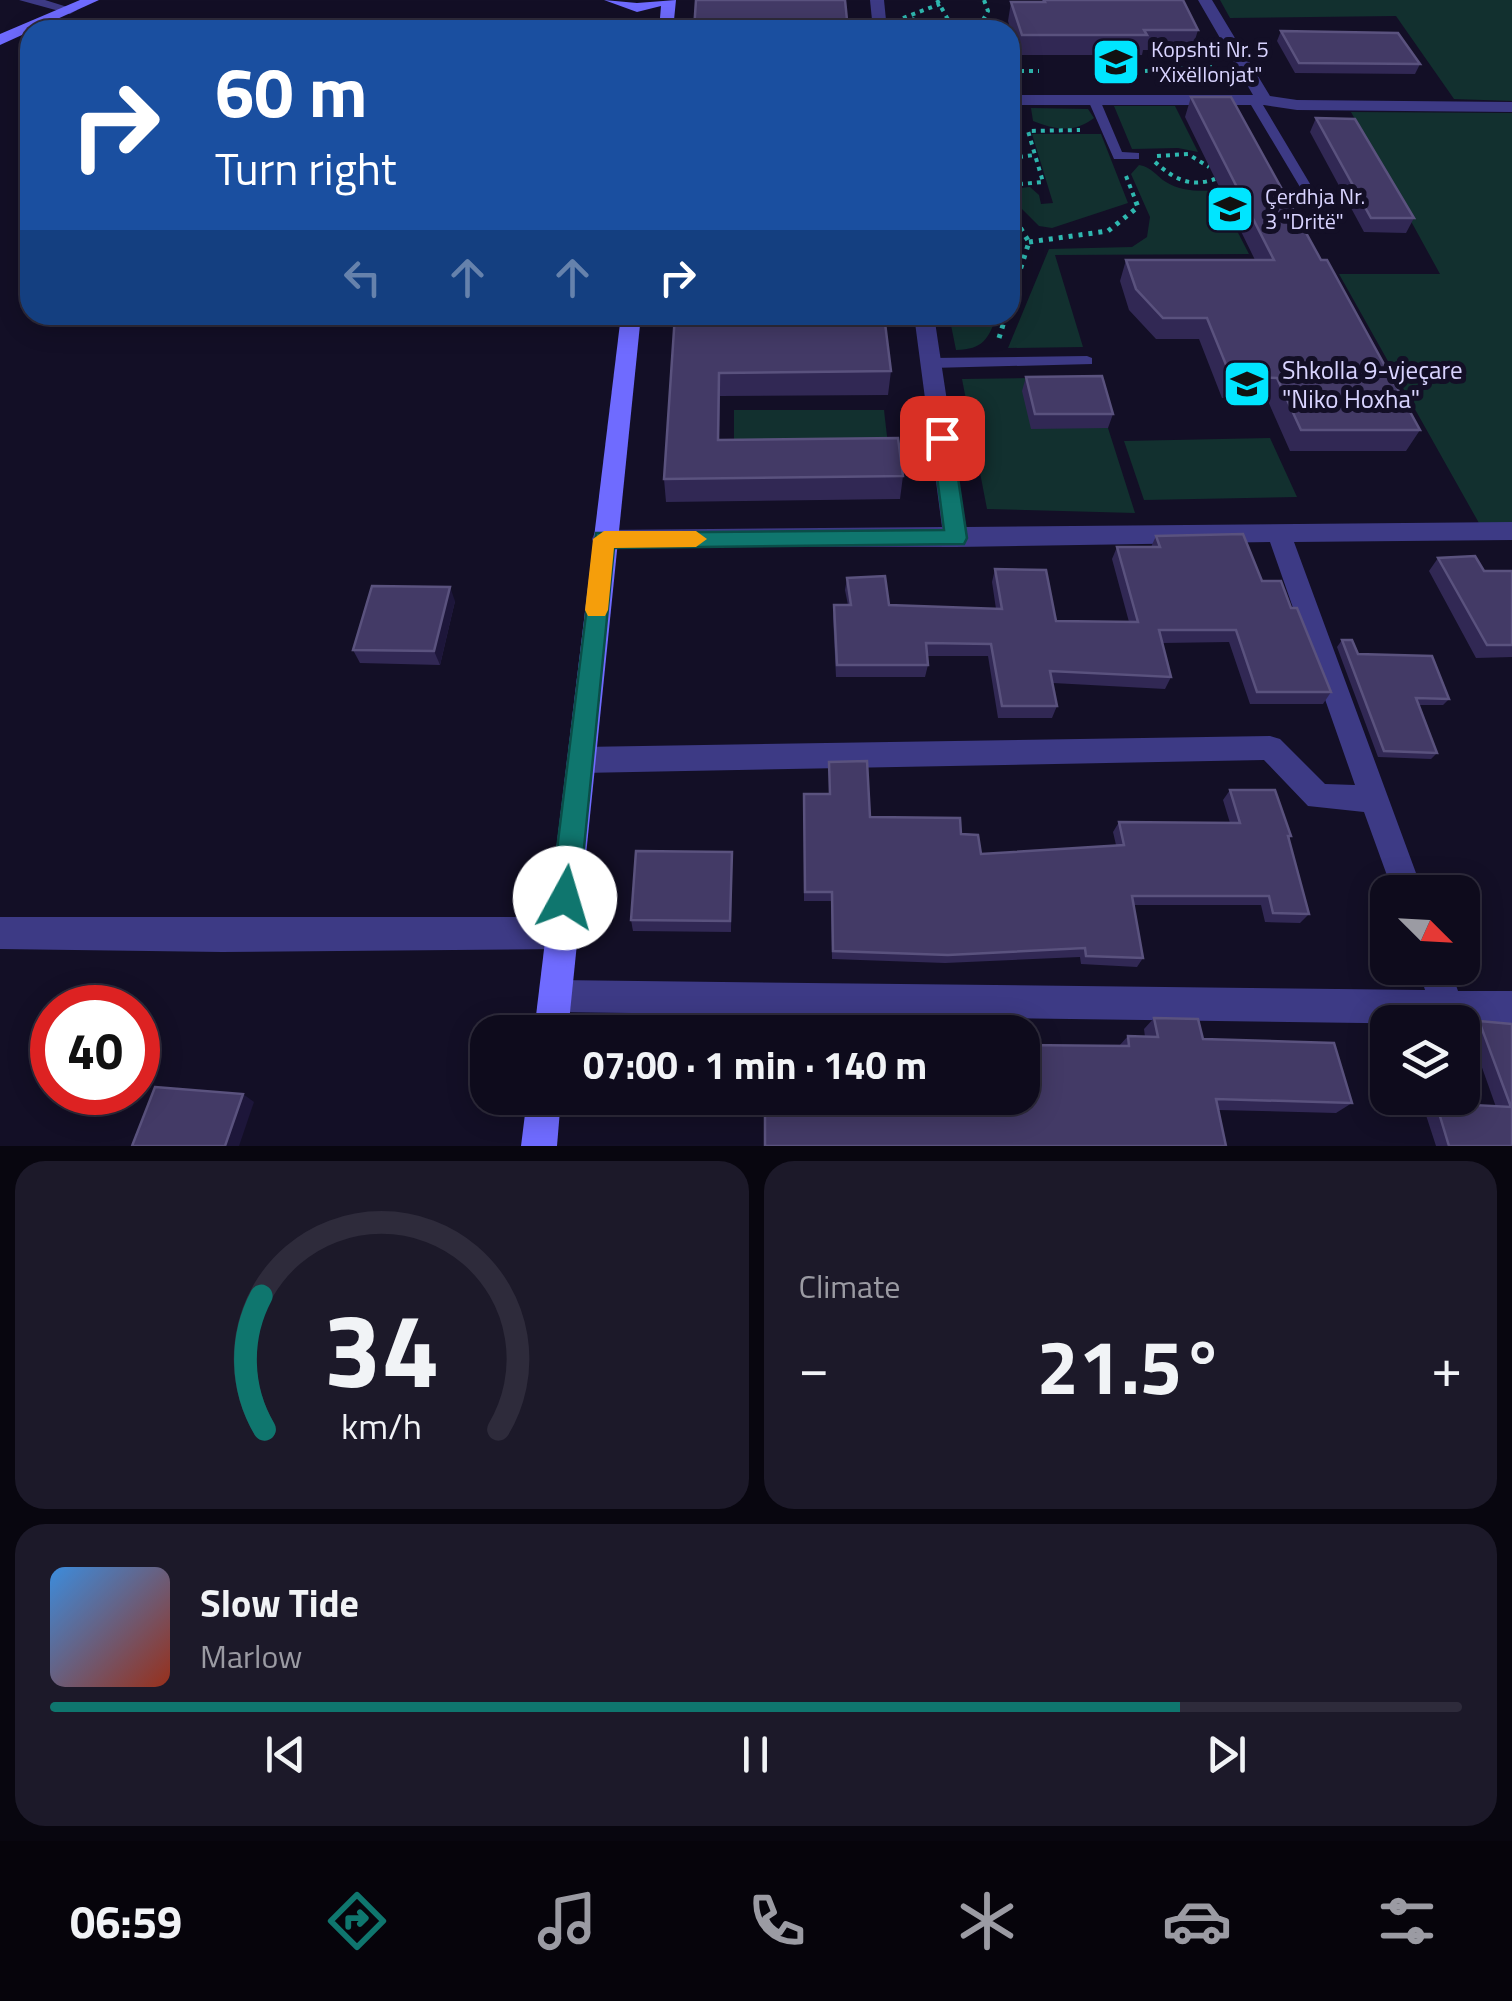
<!DOCTYPE html>
<html lang="en">
<head>
<meta charset="utf-8">
<style>
	:root { --surface:#0e0b1c; --page:#1c1929; --text:#f1f3f6; --muted:#9b9ba3; --line:#2e2b3b; --accent:#0f766e }
	body { margin:0; font-family:"Titillium Web",sans-serif; background:var(--page); color:var(--text); height:100vh; display:flex; flex-direction:column; font-size:38px; white-space:nowrap }
	* { box-sizing:border-box; margin:0 }
	p { font-size:32px; color:var(--muted) }
	.icon { flex:none; width:55px; height:55px; fill:none; stroke:currentColor; stroke-width:2; stroke-linecap:round; stroke-linejoin:round }
	.map { position:relative; height:1146px; overflow:hidden }
	.sheet { display:flex; flex-direction:column; gap:15px; padding:15px; background:#08060f; flex:1 }
	.sheet>* { flex:none }
	.hud { position:absolute; left:20px; top:20px; width:1000px; height:305px; border-radius:30px; box-shadow:0 5px 25px #0003,0 0 0 2px var(--line); background:#1a4fa0; color:#fff; overflow:hidden }
	.needle { width:65px; rotate:114deg }
	.controls { position:absolute; left:1370px; top:875px; display:grid; gap:20px }
	.controls a { display:grid; place-items:center; width:110px; height:110px; border-radius:20px; background:var(--surface); box-shadow:0 5px 25px #0003,0 0 0 2px var(--line); font-size:50px }
	.speed { position:absolute; left:30px; top:985px; display:flex; gap:20px; font-size:50px; font-weight:700; text-align:center }
	.speed>* { display:grid; place-content:center; width:130px; height:130px; border-radius:50%; background:var(--surface); box-shadow:0 5px 25px #0003,0 0 0 2px var(--line); line-height:1 }
	.speed .limit { border:15px solid #d22; background:#fff; color:#111 }
	.pin { position:absolute; display:grid; place-items:center; width:85px; height:85px; color:#fff; margin:-42px; border-radius:20px; box-shadow:0 5px 15px #0006 }
	.me { position:absolute; width:110px; margin:-55px; rotate:6deg; stroke-linejoin:round; filter:drop-shadow(0 0 8px #0008) }
	.turn { display:flex; align-items:center; gap:35px; height:210px; padding:0 30px; font-size:45px }
	.turn .icon { width:130px; height:130px; stroke-width:2.5 }
	.turn b { display:block; font-size:70px; line-height:85px }
	.lanes { display:flex; align-items:center; height:95px; padding:0 30px; background:#0003; justify-content:center; gap:50px; direction:ltr }
	.lanes .off { opacity:.35 }
	.big { font-size:75px; font-weight:700; line-height:1.1 }
	.sheet .card { flex:1; display:flex; flex-direction:column; justify-content:center; gap:15px; min-width:0; padding:0 35px; border-radius:30px; background:var(--page) }
	.sheet .dial { align-items:center; gap:0 }
	.dial svg { height:260px; overflow:visible; fill:none; stroke:var(--line); stroke-width:7; stroke-linecap:round; text-anchor:middle }
	.dial text { fill:var(--text); stroke:none }
	.song { display:flex; align-items:center; gap:30px }
	.cover { width:120px; height:120px; border-radius:15px; background:linear-gradient(135deg,hsl(210 70% 55%),hsl(10 70% 35%)) }
	.played { height:10px; border-radius:5px; background:linear-gradient(90deg,var(--accent) 80%,var(--line) 80%) }
	.keys { display:flex; justify-content:space-around; direction:ltr }
	.heat { display:flex; justify-content:space-between; align-items:center; font-size:55px; direction:ltr }
	.sheet .tiles { flex:1; display:grid; gap:15px; grid-template-columns:1fr 1fr }
	.card:last-child { grid-column:span 2 }
	.trip { position:absolute; left:470px; top:1015px; width:570px; height:100px; border-radius:30px; background:var(--surface); box-shadow:0 5px 25px #0003,0 0 0 2px var(--line); font-weight:700; line-height:100px; text-align:center }
	.menu { display:flex; height:160px; justify-content:space-around; align-items:center; background:#06040b; color:var(--muted) }
	.menu .icon { width:70px; height:70px }
	.menu .on { color:var(--accent) }
	.menu b { font-size:45px; color:var(--text) }
	.map>svg:first-child { display:block }
	.green { fill:#12302f }
	.lines { fill:none; stroke-linecap:round; stroke-linejoin:round }
	.path-far1 { stroke:#2fb8b0; stroke-width:4; stroke-dasharray:4 5; stroke-linecap:butt }
	.path { stroke:#2fb8b0; stroke-width:5; stroke-dasharray:4 6; stroke-linecap:butt }
	.lane { fill:#3d3a85; fill-rule:evenodd }
	.street { fill:#3d3a85; fill-rule:evenodd }
	.secondary { fill:#6f6bff; fill-rule:evenodd }
	.wall { fill:#312854 }
	.shaded-wall { fill:#1d163a }
	.building { fill:#433a66; stroke:#5a527e; stroke-width:2.5 }
	.route { fill:#0f766e; stroke:#0a4d48; stroke-width:2.5 }
	.slow { fill:#f59e0b }
	.labels { text-anchor:middle; stroke-width:10; stroke-linejoin:round; paint-order:stroke }
	.far-poi-label { font-size:22px; fill:#d9d4ff; stroke:#130f26; text-anchor:start }
	.poi-label { font-size:25px; fill:#d9d4ff; stroke:#130f26; text-anchor:start }
</style>
</head>
<body>
<div class="map">
<svg width="1512" height="1146" viewBox="0 0 1512 1146">
	<rect width="100%" height="100%" fill="#130f26"/>
	<g class="green">
		<polygon points="1220,0 1512,0 1512,101 1454,99 1396,16 1230,18"/>
		<polygon points="1114,106 1175,106 1198,152 1178,148 1132,149"/>
		<path d="M 1031,108 L 1088,109 L 1094,118 C 1075,133 1055,130 1033,121 Z"/>
		<polygon points="1351,112 1512,113 1512,531 1484,532 1339,274 1440,274"/>
		<polygon points="1032,134 1101,134 1128,203 1052,228 1039,226 1010,197 1010,189 1030,187 1039,195 1041,204 1053,203"/>
		<path d="M 1139,165 C 1152,167 1156,176 1166,182 C 1180,191 1201,192 1216,190 L 1249,254 L 1055,255 L 1083,347 L 1008,348 L 1049,249 L 1132,247 L 1147,237 L 1150,217 L 1131,174 Z"/>
		<path d="M 949,315 L 997,315 C 988,340 983,349 956,350 Z"/>
		<polygon points="1092,377 1031,428 1108,428 1135,513 987,509 962,379"/>
		<polygon points="734,410 884,410 888,445 734,446"/>
		<polygon points="1270,438 1297,497 1144,500 1124,441"/>
	</g>
	<g class="lines">
		<g class="path-far1">
			<polyline points="937,0 954,30"/>
			<polyline points="984,0 988,11 983,20 986,30"/>
			<polyline points="903,18 940,4"/>
			<polyline points="912,19 942,30"/>
			<polyline points="1011,71 1039,71"/>
			<polyline points="1145,71 1212,67 1210,63"/>
			<polyline points="1157,156 1188,154 1209,167"/>
			<polyline points="1010,158 1035,155 1028,131 1080,130"/>
			<path d="M 1155,162 C 1174,179 1190,188 1215,179"/>
			<polyline points="1126,176 1135,199"/>
			<polyline points="1010,185 1043,182 1035,155"/>
		</g>
		<g class="path">
			<polyline points="1010,211 1029,242 1010,302"/>
			<polyline points="1029,242 1108,231 1138,207 1134,197"/>
			<polyline points="999,338 1006,315"/>
		</g>
		<g class="lane">
			<polygon points="1090,98 1100,100 1122,152 1139,153 1139,159 1114,159 1088,100"/>
			<polygon points="1250,98 1260,100 1334,224 1333,227 1323,227 1322,224 1248,100"/>
			<polygon points="1087,356 1092,358 1092,364 931,368 924,363 931,358"/>
		</g>
		<g class="street">
			<polygon points="19,0 45,0 77,10 70,14"/>
			<polygon points="870,0 884,0 887,30 873,30"/>
			<polygon points="1198,0 1212,0 1270,96 1297,100 1512,102 1512,112 1297,110 1264,105 1010,105 1010,95 1253,95"/>
			<polygon points="914,315 934,315 966,527 1512,522 1512,540 1294,542 1423,892 1393,892 1364,812 1308,806 1264,760 581,773 571,769 567,760 571,751 581,747 1270,736 1280,739 1325,784 1355,785 1270,542 956,547 595,546 592,539 595,532 604,530 942,527"/>
			<polygon points="0,917 562,917 573,922 578,933 573,944 562,949 222,952 0,949"/>
			<polygon points="1418,968 1450,968 1458,991 1512,991 1512,1025 555,1012 543,1008 539,996 543,984 555,980 1425,990"/>
		</g>
		<g class="secondary">
			<polygon points="80,0 99,0 0,45 0,34"/>
			<polygon points="604,0 637,3 676,0 673,30 659,30 661,6 637,12"/>
			<polygon points="621,315 641,315 568,1032 534,1032"/>
			<polygon points="527,1098 561,1098 557,1146 521,1146"/>
		</g>
	</g>
	<g class="wall">
		<polygon points="1042,0 1183,0 1198,30 1192,50 1143,50 1142,55 1018,55 1008,21 1011,2 1042,2"/>
		<polygon points="1281,31 1420,64 1415,74 1295,73 1277,41"/>
		<polygon points="1191,97 1321,260 1420,430 1406,451 1290,451 1267,399 1222,398 1199,339 1156,339 1129,310 1120,281 1126,260 1255,260 1185,117"/>
		<polygon points="1316,118 1414,218 1406,233 1364,232 1310,132"/>
		<polygon points="675,315 891,371 888,395 720,396 719,440 903,476 900,499 666,502 664,479"/>
		<polygon points="1026,377 1113,414 1108,428 1031,429 1022,391"/>
		<polygon points="1156,536 1262,581 1291,608 1331,692 1323,704 1250,704 1229,642 1162,643 1171,677 1165,689 1053,683 1057,706 1052,718 998,718 988,656 927,656 928,665 925,677 836,677 833,617 834,605 848,605 845,590 847,578 889,605 996,609 992,582 995,569 1056,621 1129,622 1112,559 1117,547 1151,547"/>
		<polygon points="1438,558 1484,571 1512,571 1512,657 1476,658 1429,571"/>
		<polygon points="455,601 440,665 360,663 353,650"/>
		<polygon points="1342,640 1358,654 1449,699 1443,705 1418,705 1437,753 1431,759 1378,757 1337,647"/>
		<polygon points="829,762 870,817 961,834 981,854 1116,845 1113,832 1119,822 1230,823 1223,800 1230,790 1291,836 1289,839 1309,914 1300,923 1265,922 1261,905 1134,905 1143,958 1137,967 1081,964 1080,957 945,963 832,959 831,901 804,901 804,794 829,794"/>
		<polygon points="732,864 731,932 633,931 631,920"/>
		<polygon points="1154,1018 1203,1039 1352,1103 1336,1113 1218,1110 1022,1098 1119,1046 1128,1036 1145,1037 1144,1029"/>
		<polygon points="1479,1021 1512,1024 1512,1146 1436,1146 1424,1109 1436,1103 1496,1107 1468,1028"/>
	</g>
	<g class="shaded-wall">
		<polygon points="450,587 455,601 440,665 434,651"/>
		<polygon points="243,1094 254,1102 239,1146 225,1146"/>
	</g>
	<g class="building">
		<polygon points="696,0 845,0 848,30 694,30"/>
		<polygon points="1044,0 1183,0 1198,30 1144,30 1147,35 1022,35 1011,2 1045,2"/>
		<polygon points="1281,31 1398,33 1420,64 1299,63"/>
		<polygon points="1191,97 1231,97 1321,260 1327,260 1420,430 1301,430 1277,378 1231,377 1207,318 1163,318 1136,289 1126,260 1274,260"/>
		<polygon points="1316,118 1355,119 1414,218 1371,218"/>
		<polygon points="675,315 884,315 891,371 719,373 718,440 898,438 903,476 664,479"/>
		<polygon points="1102,376 1113,414 1035,414 1026,377"/>
		<polygon points="1243,534 1262,581 1281,581 1291,608 1297,608 1331,692 1257,692 1236,630 1159,630 1171,677 1050,671 1057,706 1002,706 991,644 926,643 928,665 837,665 834,605 851,605 847,578 885,576 889,605 1002,609 995,569 1046,570 1056,621 1138,622 1117,547 1160,547 1156,536"/>
		<polygon points="1475,556 1484,571 1512,571 1512,645 1487,645 1438,558"/>
		<polygon points="372,586 450,587 434,651 353,650"/>
		<polygon points="1342,640 1352,640 1358,654 1432,656 1449,699 1416,698 1437,753 1384,751"/>
		<polygon points="867,761 870,817 960,818 961,834 978,835 981,854 1124,845 1119,822 1240,823 1230,790 1275,790 1291,836 1288,836 1309,914 1273,913 1269,896 1132,896 1143,958 1086,956 1085,948 948,955 833,951 832,892 805,892 804,794 830,794 829,762"/>
		<polygon points="636,851 732,852 730,921 631,920"/>
		<polygon points="1154,1018 1198,1019 1203,1039 1334,1043 1352,1103 1216,1099 1226,1146 765,1146 765,1098 1022,1098 1022,1045 1129,1046 1128,1036 1158,1037"/>
		<polygon points="1479,1021 1512,1024 1512,1146 1449,1146 1436,1103 1511,1107"/>
		<polygon points="155,1087 243,1094 225,1146 132,1146"/>
	</g>
	<polygon class="route" points="942,431 952,438 967,538 964,544 614,548 579,898 575,908 565,912 555,908 551,898 596,533 944,530 932,438"/>
	<polygon class="slow" points="604,531 696,531 707,539 696,547 614,548 608,610 605,616 588,616 585,610 593,539"/>
	<defs>
		<g id="school-square" transform="scale(2.5)"><rect x="-9" y="-9" width="18" height="18" rx="4" fill="#00e5ff" stroke="#130f26"/><path d="M0-5L7-2L0 1L-7-2ZM-4 1L0 2.5L4 1V4Q0 6-4 4Z" fill="#111"/></g>
	</defs>
	<g fill-rule="evenodd">
		<use href="#school-square" x="1116" y="62"/>
		<use href="#school-square" x="1230" y="209"/>
		<use href="#school-square" x="1247" y="384"/>
	</g>
	<g class="labels">
		<g class="far-poi-label">
			<text x="1151" y="57">Kopshti Nr. 5<tspan x="1151" dy="25">"Xixëllonjat"</tspan></text>
			<text x="1265" y="204">Çerdhja Nr.<tspan x="1265" dy="25">3 "Dritë"</tspan></text>
		</g>
		<g class="poi-label">
			<text x="1282" y="379">Shkolla 9-vjeçare<tspan x="1282" dy="29">"Niko Hoxha"</tspan></text>
		</g>
	</g>
</svg>
<div class="controls">
<a><svg class="needle" viewBox="-14 -14 28 28"><path d="M0-13l5 13h-10z" fill="#e53935"/><path d="M0 13l5-13h-10z" fill="#9b9ba3"/></svg></a>
<a><svg class="icon" aria-label="layers" viewBox="0 0 24 24"><path d="M12 4l9 5-9 5-9-5zM3 14l9 5 9-5"/></svg></a>
</div>
<div class="speed"><div class="limit">40</div></div>
<div class="pin" style="left:942px;top:438px;background:#d93025"><svg class="icon" aria-label="arrive" viewBox="0 0 24 24"><path d="M6 21V4h12l-3 4 3 4H6"/></svg></div>
<svg class="me" style="left:565px;top:898px" viewBox="-20 -20 40 40"><circle r="19" fill="#fff"/><path d="M0-13L10 11 0 6-10 11z" fill="#0f766e"/></svg>
<div class="trip">07:00 · 1 min · 140 m</div>
<div class="hud">
<div class="turn"><svg class="icon" aria-label="right" viewBox="0 0 24 24"><path d="M7 20v-9h11M14 6l5 5-5 5"/></svg><div><b>60 m</b>Turn right</div></div>
<div class="lanes"><svg class="icon off" aria-label="left" viewBox="0 0 24 24"><path d="M17 20v-9H6M10 6l-5 5 5 5"/></svg><svg class="icon off" aria-label="ahead" viewBox="0 0 24 24"><path d="M12 20V5M6 11l6-6 6 6"/></svg><svg class="icon off" aria-label="ahead" viewBox="0 0 24 24"><path d="M12 20V5M6 11l6-6 6 6"/></svg><svg class="icon" aria-label="right" viewBox="0 0 24 24"><path d="M7 20v-9h11M14 6l5 5-5 5"/></svg></div>
</div>
</div>
<section class="sheet">
<div class="tiles">
<div class="card dial"><svg viewBox="0 0 100 80">
<path d="M14 69A42 42 0 1 1 86 69"/>
<path d="M14 69A42 42 0 0 1 13 28" stroke="#0f766e"/>
<text x="50" y="56" font-size="32" font-weight="700">34</text>
<text x="50" y="72" font-size="11">km/h</text>
</svg></div>
<div class="card"><p>Climate</p>
<div class="heat"><a>−</a><b class="big">21.5°</b><a>+</a></div>
</div>
<div class="card">
<div class="song"><i class="cover"></i><div><b>Slow Tide</b><p>Marlow</p></div></div>
<div class="played"></div>
<div class="keys"><svg class="icon" aria-label="previous" viewBox="0 0 24 24"><path d="M18 5L8 12l10 7zM5 5v14"/></svg><svg class="icon" aria-label="pause" viewBox="0 0 24 24"><path d="M8 5v14M16 5v14"/></svg><svg class="icon" aria-label="next" viewBox="0 0 24 24"><path d="M6 5l10 7-10 7zM19 5v14"/></svg></div>
</div>
</div>
</section>
<nav class="menu">
<b>06:59</b>
<svg class="icon on" aria-label="directions" viewBox="0 0 24 24"><path d="M12 3l9 9-9 9-9-9zM9 14v-3h6M13 9l2 2-2 2"/></svg>
<svg class="icon" aria-label="music" viewBox="0 0 24 24"><path d="M9 18V5l10-2v13"/><circle cx="6" cy="18" r="3"/><circle cx="16" cy="16" r="3"/></svg>
<svg class="icon" aria-label="phone" viewBox="0 0 24 24"><path d="M5 4h4l2 5-3 2q2 4 5 5l2-3 5 2v4C11 20 4 13 5 4z"/></svg>
<svg class="icon" aria-label="climate" viewBox="0 0 24 24"><path d="M12 3v18M4 7l16 10M4 17L20 7"/></svg>
<svg class="icon" aria-label="car" viewBox="0 0 24 24"><path d="M5 17H2v-5l4-1 3-4h7l3 4 3 1v5h-3M9 17h6M6 11h13"/><circle cx="7" cy="17" r="2"/><circle cx="17" cy="17" r="2"/></svg>
<svg class="icon" aria-label="filters" viewBox="0 0 24 24"><path d="M4 7h16M4 17h16"/><circle cx="9" cy="7" r="2"/><circle cx="15" cy="17" r="2"/></svg>
</nav>
</body>
</html>
